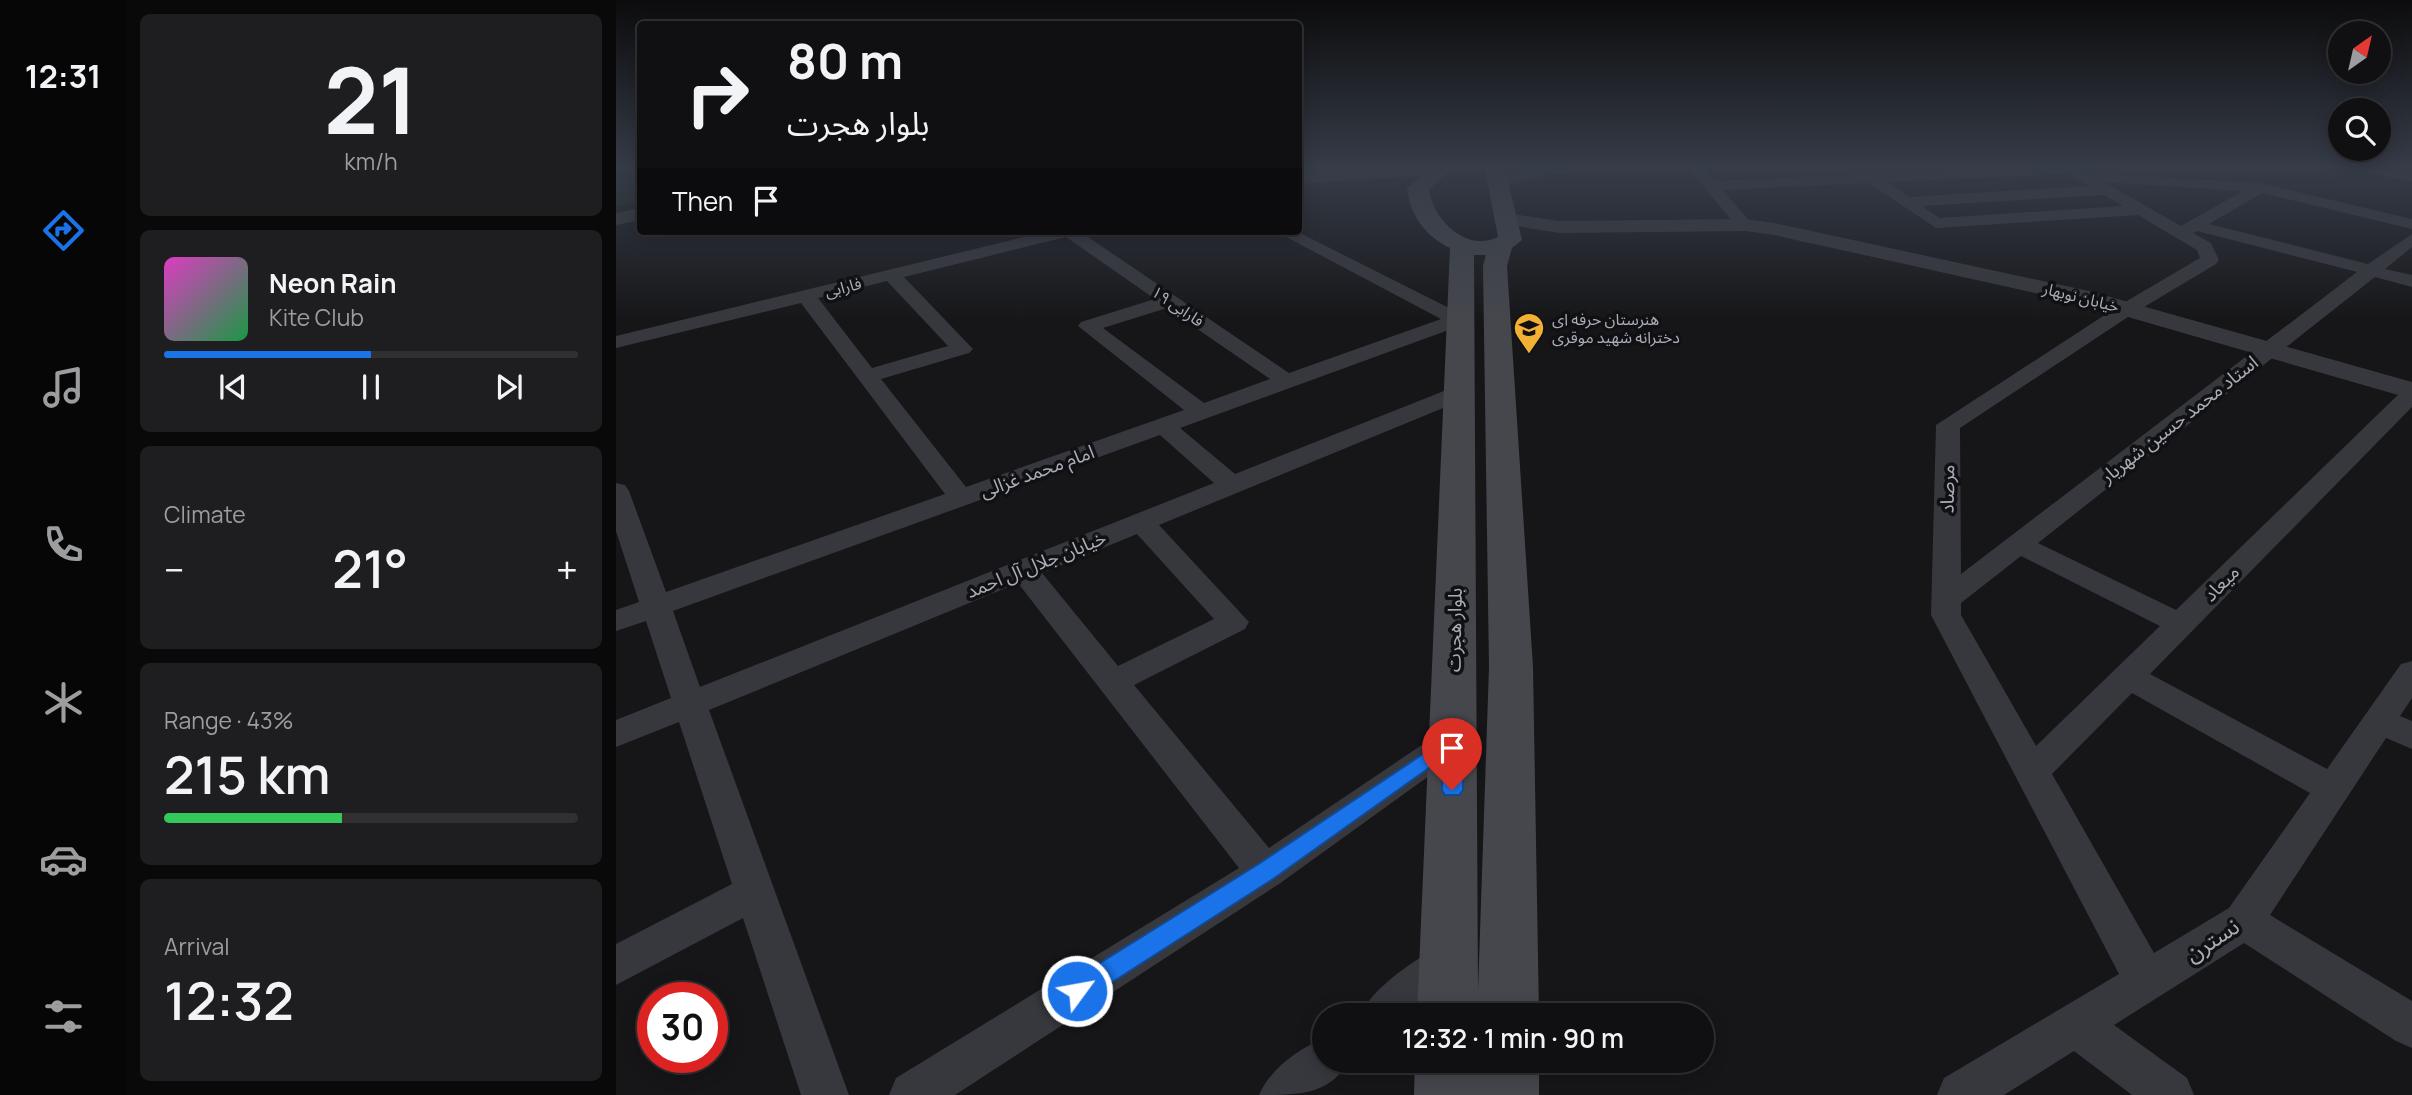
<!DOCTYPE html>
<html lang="en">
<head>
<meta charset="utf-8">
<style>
	:root { --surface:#101012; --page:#1e1e20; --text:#f1f3f6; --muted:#9c9d9f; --line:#303032; --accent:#1a73e8 }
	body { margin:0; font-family:Manrope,"Noto Sans Arabic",sans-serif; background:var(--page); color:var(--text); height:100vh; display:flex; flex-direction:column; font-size:26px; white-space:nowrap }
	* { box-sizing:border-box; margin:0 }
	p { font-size:23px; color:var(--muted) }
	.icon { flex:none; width:38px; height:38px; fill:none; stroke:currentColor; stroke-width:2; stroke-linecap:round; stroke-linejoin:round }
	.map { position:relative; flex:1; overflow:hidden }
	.details { display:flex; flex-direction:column; gap:14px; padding:14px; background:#09090a; width:490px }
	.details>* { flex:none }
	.top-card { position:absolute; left:21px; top:21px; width:665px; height:214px; border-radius:7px; box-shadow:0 4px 18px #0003,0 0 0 2px var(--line); background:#101012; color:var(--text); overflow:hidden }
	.needle { width:46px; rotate:34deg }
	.tools { position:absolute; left:1712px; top:21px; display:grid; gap:14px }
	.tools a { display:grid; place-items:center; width:63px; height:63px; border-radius:50%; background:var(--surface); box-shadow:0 4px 18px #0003,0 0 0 2px var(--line); font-size:35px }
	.speed { position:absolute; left:21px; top:982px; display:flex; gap:14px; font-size:35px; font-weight:700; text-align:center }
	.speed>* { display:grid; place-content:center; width:91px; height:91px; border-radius:50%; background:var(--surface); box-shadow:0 4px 18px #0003,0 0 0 2px var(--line); line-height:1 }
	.speed .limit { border:10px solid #d22; background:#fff; color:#111 }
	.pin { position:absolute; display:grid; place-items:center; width:60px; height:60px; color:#fff; margin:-72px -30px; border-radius:50% 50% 50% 0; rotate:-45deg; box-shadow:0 0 7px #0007 }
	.pin .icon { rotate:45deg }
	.me { position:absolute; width:77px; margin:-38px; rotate:58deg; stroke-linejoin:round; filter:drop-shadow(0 0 5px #0008) }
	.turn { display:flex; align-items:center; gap:24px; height:147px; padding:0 35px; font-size:32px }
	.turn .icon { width:91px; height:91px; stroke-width:2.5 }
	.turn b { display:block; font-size:49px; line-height:60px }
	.then { display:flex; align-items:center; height:66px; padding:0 35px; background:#0003; gap:14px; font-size:26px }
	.big { font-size:52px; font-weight:600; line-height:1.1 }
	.details .card { flex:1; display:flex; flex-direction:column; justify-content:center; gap:10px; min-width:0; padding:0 24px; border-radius:10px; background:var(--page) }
	.details .dial { align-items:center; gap:0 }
	.dial b { font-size:91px; line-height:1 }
	.song { display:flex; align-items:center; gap:21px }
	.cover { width:84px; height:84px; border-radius:10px; background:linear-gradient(135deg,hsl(310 70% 55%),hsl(140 70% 35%)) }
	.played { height:7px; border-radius:4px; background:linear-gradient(90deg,var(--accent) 50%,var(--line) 50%) }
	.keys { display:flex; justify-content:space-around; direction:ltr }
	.heat { display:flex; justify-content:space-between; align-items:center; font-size:38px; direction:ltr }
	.charge { height:10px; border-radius:5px; background:linear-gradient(90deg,#34c759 43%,var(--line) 0) }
	.trip { position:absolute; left:696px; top:1003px; width:402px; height:70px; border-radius:35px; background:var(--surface); box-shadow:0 4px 18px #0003,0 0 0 2px var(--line); font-weight:600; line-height:70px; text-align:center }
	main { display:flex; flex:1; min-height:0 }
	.dock { display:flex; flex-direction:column; width:126px; justify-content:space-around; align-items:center; background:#060607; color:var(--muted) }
	.dock .icon { width:49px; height:49px }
	.dock .selected { color:var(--accent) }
	.dock b { font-size:32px; color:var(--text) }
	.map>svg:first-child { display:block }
	.green { fill:#1e261f }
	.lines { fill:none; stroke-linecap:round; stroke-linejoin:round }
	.minor { fill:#37383d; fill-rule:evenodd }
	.tertiary { fill:#37383d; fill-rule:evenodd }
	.secondary { fill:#45474d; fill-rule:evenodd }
	.route { fill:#1a73e8; stroke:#114b97; stroke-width:2 }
	.labels { text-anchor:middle; stroke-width:7; stroke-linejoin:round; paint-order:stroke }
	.far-street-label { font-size:16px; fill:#a8adb8; stroke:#111113 }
	.far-poi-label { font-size:16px; fill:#a8adb8; stroke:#111113; text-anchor:start }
	.street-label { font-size:19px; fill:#a8adb8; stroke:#111113 }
	.near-street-label { font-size:23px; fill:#a8adb8; stroke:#111113 }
</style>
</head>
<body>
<main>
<nav class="dock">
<b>12:31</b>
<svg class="icon selected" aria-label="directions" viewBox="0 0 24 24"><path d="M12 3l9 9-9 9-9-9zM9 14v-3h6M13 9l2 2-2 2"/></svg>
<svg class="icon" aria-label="music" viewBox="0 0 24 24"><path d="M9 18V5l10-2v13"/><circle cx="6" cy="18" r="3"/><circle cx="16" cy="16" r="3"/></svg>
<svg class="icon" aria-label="phone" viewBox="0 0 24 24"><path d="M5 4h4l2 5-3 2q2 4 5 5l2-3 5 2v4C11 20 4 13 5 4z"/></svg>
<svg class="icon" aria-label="climate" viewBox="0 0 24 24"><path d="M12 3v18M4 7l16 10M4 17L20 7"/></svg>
<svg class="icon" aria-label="car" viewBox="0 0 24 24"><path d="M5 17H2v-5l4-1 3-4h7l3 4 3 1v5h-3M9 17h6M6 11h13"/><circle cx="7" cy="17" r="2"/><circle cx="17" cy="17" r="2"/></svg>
<svg class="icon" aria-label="filters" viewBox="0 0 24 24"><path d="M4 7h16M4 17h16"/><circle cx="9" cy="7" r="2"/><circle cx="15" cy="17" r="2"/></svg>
</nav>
<section class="details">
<div class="card dial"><b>21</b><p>km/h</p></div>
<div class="card">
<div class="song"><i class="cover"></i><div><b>Neon Rain</b><p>Kite Club</p></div></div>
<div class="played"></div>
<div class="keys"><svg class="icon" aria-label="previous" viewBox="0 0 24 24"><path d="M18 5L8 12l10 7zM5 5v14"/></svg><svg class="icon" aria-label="pause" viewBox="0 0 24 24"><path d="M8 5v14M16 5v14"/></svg><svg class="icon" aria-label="next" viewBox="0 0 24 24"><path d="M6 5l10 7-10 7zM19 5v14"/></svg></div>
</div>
<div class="card"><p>Climate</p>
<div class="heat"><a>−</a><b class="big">21°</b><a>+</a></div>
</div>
<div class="card"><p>Range · 43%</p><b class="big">215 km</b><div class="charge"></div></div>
<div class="card"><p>Arrival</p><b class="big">12:32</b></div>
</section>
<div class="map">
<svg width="1796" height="1095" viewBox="0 0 1796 1095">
	<rect width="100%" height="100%" fill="#161618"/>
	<polygon class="green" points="0,169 24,169 24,201 0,206"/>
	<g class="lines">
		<g class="minor">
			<path d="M 1073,169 L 1088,169 L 1099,181 L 1368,169 L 1464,169 L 1472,173 L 1644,183 L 1796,219 L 1796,229 L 1646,193 L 1593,224 L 1752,264 L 1796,234 L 1796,247 L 1769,269 L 1796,275 L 1796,287 L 1759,277 L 1422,543 L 1560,610 L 1788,389 L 1796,387 L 1796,407 L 1534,674 L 1711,769 L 1785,664 L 1796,661 L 1796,698 L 1784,716 L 1796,721 L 1796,749 L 1770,738 L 1654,915 L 1796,1001 L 1796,1048 L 1780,1041 L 1628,943 L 1498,1025 L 1571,1078 L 1578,1095 L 1516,1095 L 1458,1051 L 1388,1095 L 1321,1095 L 1328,1078 L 1503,974 L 1315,615 L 1320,425 L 1504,305 L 1584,258 L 1581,250 L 1522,215 L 1320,228 L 1253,183 L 1107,190 L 1137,225 L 1129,230 L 1123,229 ZM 1451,174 L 1473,186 L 1293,197 L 1272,182 ZM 1488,182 L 1627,191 L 1565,226 ZM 1488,195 L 1507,206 L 1323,218 L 1306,206 ZM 1581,231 L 1741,272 L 1345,574 L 1344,428 L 1518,313 L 1600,264 L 1603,260 L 1595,243 L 1577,233 ZM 1405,556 L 1544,626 L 1420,746 L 1345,615 L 1345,603 ZM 1516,693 L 1694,793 L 1613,908 L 1538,953 L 1436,774 Z"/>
			<polygon points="1749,169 1796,172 1796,182 1751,172"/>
			<path d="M 433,231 L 463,231 L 673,373 L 825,319 L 659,231 L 680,231 L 849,316 L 852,320 L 849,324 L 564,428 L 619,474 L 833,389 L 849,389 L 852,394 L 849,399 L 543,525 L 633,622 L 629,629 L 518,685 L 653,848 L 825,732 L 837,728 L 849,732 L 854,741 L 849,750 L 663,884 L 339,1095 L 273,1095 L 280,1078 L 623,868 L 402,583 L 93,710 L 233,1095 L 185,1095 L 127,918 L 0,985 L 0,944 L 116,884 L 63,722 L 0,747 L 0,720 L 55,698 L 30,621 L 0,631 L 0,610 L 23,602 L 0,531 L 0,483 L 9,485 L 13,491 L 50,592 L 329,494 L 185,303 L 0,348 L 0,336 ZM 450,237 L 539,299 L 465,322 L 462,326 L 568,410 L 350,487 L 265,379 L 353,353 L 357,349 L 288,277 ZM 271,281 L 332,346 L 256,368 L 202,298 ZM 551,308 L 654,379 L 588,403 L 487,328 ZM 544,435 L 598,483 L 84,687 L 57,611 ZM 521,534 L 598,619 L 502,666 L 426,573 Z"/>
			<path d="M 831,944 L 846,949 L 852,963 L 846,977 L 800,1015 L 744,1015 C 755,989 804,954 831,944 Z"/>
			<path d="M 709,1038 L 709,1060 L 733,1060 C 715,1095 683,1095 643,1095 C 654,1069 683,1048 709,1038 Z"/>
		</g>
		<g class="tertiary">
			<polygon points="738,169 824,169 815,175 682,184 682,172"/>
			<polygon points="909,169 956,169 954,173 929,175 882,188 873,182 875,178"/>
			<polygon points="24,208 24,220 0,225 0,213"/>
			<polygon points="890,213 943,221 1129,219 1158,223 1473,291 1796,382 1796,399 1460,302 1158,235 1129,231 943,233 883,223 880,219"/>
		</g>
		<g class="secondary">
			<path d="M 813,169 L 835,169 L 813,190 C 817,219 850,253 882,237 L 869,169 L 889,169 L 906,240 L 896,248 L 891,266 L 917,667 L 923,1015 L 801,1015 L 834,248 C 809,236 794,215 791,188 ZM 858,255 L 870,255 L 867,266 L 873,667 L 862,991 Z"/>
			<polygon points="799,1060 923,1060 923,1095 798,1095"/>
		</g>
	</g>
	<linearGradient id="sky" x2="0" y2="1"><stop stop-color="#0c0c0d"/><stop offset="0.52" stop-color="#363c48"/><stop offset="1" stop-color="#363c48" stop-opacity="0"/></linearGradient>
	<rect width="1796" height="322" fill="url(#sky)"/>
	<polygon class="route" points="837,734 844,736 847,741 847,790 843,795 829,795 826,790 827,758 657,879 470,999 461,1002 452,999 449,991 452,983 641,865"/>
	<defs>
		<g id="school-pin" transform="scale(1.575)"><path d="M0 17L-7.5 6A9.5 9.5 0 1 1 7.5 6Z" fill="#f2b134" stroke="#111113"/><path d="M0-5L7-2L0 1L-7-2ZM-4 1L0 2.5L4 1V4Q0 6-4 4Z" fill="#111"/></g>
	</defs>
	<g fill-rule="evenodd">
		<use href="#school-pin" x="913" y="328"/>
	</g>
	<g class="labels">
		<g class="far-street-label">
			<text transform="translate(227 287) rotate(-14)" y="6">فارابی</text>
			<text transform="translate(1465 297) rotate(14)" y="6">خیابان نوبهار</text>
			<text transform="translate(562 306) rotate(34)" y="6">فارابی ۱۹</text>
		</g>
		<g class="far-poi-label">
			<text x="936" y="325">هنرستان حرفه ای<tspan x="936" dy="18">دخترانه شهید موقری</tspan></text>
		</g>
		<g class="street-label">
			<text transform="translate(1563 419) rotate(-38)" y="7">استاد محمد حسین شهریار</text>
			<text transform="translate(421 471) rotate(-20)" y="7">امام محمد غزالی</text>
			<text transform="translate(1331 489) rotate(-89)" y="7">مرصاد</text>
			<text transform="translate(420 564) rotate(-22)" y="7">خیابان جلال آل احمد</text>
			<text transform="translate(1605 583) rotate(-45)" y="7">میعاد</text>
			<text transform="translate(838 630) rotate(-89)" y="7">بلوار هجرت</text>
		</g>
		<g class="near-street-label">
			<text transform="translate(1596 940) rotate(-33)" y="8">نسترن</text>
		</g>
	</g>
</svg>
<div class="tools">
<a><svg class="needle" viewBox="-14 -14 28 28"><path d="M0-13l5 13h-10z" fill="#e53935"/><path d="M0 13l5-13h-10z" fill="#9c9d9f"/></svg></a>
<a><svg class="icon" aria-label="search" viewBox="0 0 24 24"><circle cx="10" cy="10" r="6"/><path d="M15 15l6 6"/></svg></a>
</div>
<div class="speed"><div class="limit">30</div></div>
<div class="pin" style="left:836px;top:790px;background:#d93025"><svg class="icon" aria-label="arrive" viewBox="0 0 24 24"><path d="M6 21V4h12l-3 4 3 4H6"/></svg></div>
<svg class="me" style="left:461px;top:991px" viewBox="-20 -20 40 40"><circle r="17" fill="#1a73e8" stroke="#fff" stroke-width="3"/><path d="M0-11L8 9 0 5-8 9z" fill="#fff"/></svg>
<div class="trip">12:32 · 1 min · 90 m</div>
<div class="top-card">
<div class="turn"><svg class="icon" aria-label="right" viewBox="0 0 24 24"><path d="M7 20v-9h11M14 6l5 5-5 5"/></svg><div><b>80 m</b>بلوار هجرت</div></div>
<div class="then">Then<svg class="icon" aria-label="arrive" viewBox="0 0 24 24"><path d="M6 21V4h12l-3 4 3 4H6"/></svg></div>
</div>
</div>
</main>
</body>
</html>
